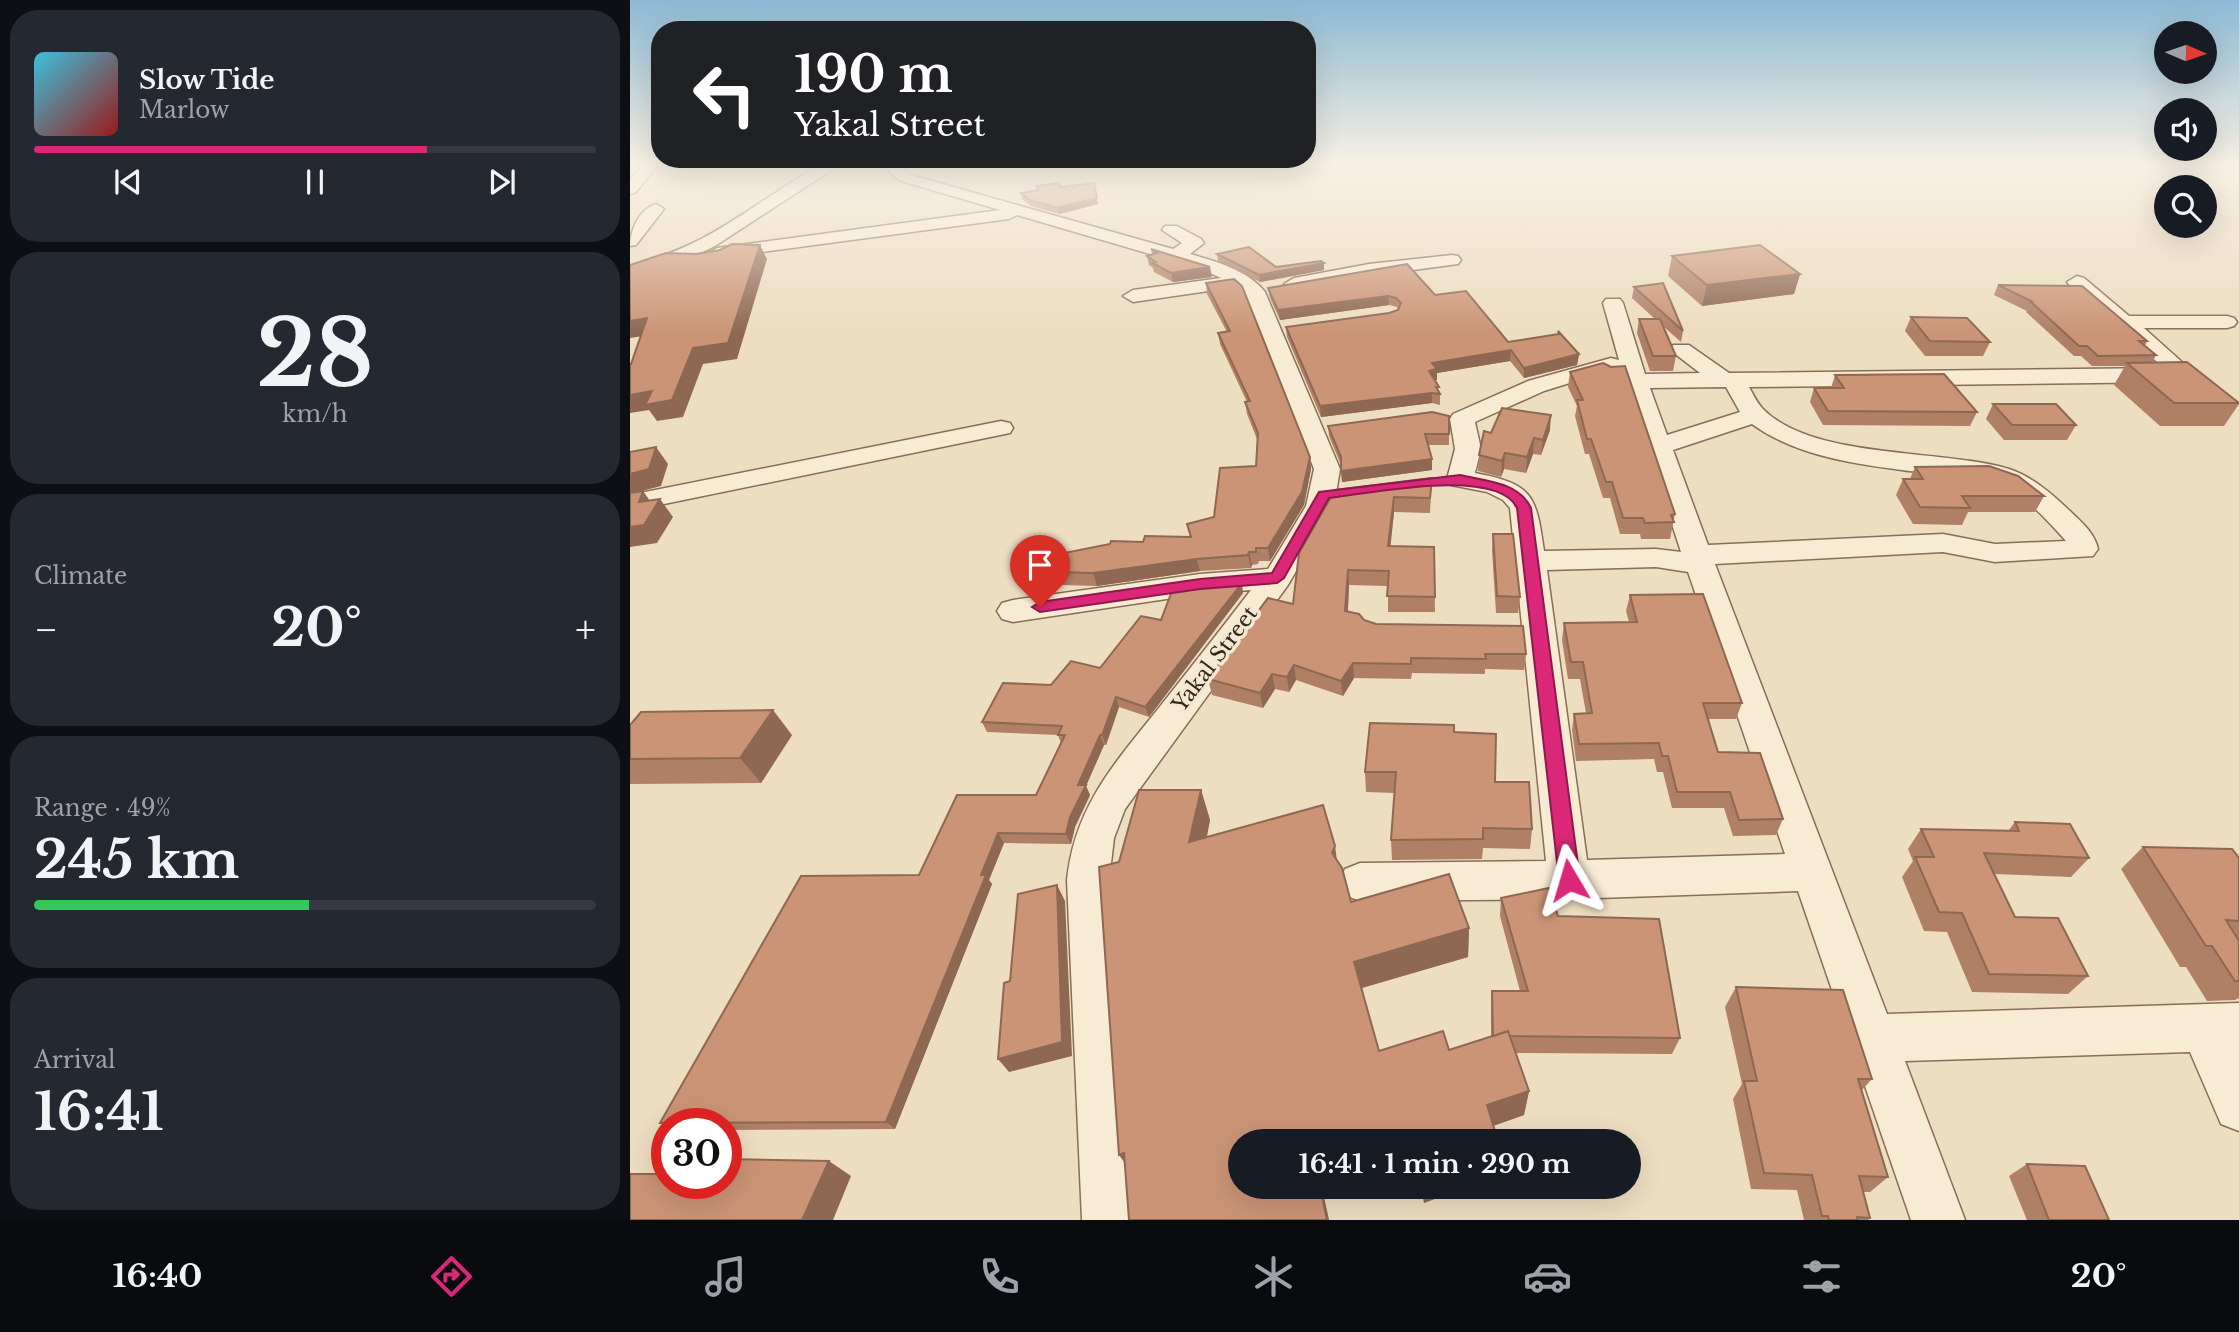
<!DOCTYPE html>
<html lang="en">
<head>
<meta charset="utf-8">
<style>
	:root { --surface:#171b24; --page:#242831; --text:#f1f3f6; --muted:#9ea1a6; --line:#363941; --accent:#db2777 }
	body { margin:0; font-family:"Libre Baskerville",serif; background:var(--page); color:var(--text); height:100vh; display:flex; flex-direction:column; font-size:26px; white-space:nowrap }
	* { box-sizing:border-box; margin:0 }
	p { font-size:23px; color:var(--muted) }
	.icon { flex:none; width:38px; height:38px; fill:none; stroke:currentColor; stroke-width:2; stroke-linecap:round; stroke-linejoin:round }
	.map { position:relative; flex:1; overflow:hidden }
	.panel { display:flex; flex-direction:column; gap:10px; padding:10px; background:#0d0f14; width:630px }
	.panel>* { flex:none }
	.top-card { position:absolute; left:21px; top:21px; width:665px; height:147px; border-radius:28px; box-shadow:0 7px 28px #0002; background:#202124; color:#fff; overflow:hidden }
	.needle { width:46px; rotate:92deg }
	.tools { position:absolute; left:1524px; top:21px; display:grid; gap:14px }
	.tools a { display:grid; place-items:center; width:63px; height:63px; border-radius:50%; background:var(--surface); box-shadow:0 7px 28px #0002; font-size:35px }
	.speed { position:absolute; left:21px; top:1108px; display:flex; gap:14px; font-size:35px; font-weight:700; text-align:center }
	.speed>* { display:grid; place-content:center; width:91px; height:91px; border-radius:50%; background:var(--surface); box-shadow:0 7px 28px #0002; line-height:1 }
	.speed .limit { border:10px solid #d22; background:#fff; color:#111 }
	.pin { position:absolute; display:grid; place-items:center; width:60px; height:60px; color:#fff; margin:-72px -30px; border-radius:50% 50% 50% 0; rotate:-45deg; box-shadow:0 0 7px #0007 }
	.pin .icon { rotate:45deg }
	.me { position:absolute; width:77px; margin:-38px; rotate:353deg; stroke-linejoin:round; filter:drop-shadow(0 0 5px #0008) }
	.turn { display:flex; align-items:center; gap:24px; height:147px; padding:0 28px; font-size:32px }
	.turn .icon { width:91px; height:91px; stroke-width:2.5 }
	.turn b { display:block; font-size:49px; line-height:60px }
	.big { font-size:52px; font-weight:800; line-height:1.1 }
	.panel .widget { flex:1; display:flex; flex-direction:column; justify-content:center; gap:10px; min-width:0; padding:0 24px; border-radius:28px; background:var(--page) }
	.panel .dial { align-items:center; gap:0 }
	.dial b { font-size:91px; line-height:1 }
	.song { display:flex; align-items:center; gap:21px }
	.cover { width:84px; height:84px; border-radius:10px; background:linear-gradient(135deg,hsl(190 70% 55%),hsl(0 70% 35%)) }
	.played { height:7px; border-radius:4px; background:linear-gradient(90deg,var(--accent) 70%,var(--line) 70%) }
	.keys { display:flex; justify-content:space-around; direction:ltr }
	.heat { display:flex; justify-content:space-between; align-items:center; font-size:38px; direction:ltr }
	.charge { height:10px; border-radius:5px; background:linear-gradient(90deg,#34c759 49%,var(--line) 0) }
	.trip { position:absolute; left:598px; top:1129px; width:413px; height:70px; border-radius:35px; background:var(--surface); box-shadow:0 7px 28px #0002; font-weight:800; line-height:70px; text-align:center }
	.tabs { display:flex; height:112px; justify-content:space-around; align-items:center; background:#090b0e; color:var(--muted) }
	.tabs .icon { width:49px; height:49px }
	.tabs .selected { color:var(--accent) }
	.tabs b { font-size:32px; color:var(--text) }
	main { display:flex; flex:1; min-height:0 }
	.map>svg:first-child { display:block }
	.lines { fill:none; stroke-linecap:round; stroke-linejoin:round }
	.minor-casing { stroke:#876e59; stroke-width:3 }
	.minor { fill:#f8ebd4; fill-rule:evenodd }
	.wall { fill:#af7f66 }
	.shaded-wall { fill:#8e6853 }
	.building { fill:#cb9477; stroke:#8e6853; stroke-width:2 }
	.route { fill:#db2777; stroke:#8e194d; stroke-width:2 }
	.labels { text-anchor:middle; stroke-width:7; stroke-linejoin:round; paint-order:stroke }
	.street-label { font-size:21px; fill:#36271d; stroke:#f5e8d1 }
</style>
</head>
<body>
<main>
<section class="panel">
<div class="widget">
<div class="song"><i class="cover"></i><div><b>Slow Tide</b><p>Marlow</p></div></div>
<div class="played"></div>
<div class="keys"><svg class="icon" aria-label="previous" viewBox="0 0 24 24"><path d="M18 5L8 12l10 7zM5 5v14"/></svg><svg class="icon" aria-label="pause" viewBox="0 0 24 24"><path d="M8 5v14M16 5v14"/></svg><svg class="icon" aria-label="next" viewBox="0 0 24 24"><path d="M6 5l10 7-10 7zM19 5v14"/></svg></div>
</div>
<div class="widget dial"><b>28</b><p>km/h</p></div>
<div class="widget"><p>Climate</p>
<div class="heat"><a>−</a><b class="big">20°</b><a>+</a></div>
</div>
<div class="widget"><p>Range · 49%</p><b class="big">245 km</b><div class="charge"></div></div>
<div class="widget"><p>Arrival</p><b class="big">16:41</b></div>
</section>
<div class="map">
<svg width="1609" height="1220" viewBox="0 0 1609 1220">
	<rect width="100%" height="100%" fill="#edddc1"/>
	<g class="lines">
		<g class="minor-casing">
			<g id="minor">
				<polygon points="15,162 30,162 6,192 0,194 0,179"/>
				<path d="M 196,162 L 214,162 L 85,246 L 49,263 L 0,279 L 0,267 C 24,259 48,251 71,239 C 114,217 152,185 196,162 Z"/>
				<path d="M 247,162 L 264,162 L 281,175 L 543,249 L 552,243 L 532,230 L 535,226 L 547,226 L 571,239 L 574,243 L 560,254 C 585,261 618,270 635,292 L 710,469 L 704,506 L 658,585 L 495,809 L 484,838 L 479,880 L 506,1220 L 452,1220 L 437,880 C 445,804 487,761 532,704 C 562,666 592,628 621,590 L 570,594 L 383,622 L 372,619 L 367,611 L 372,603 L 383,600 L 570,574 L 638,569 L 676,506 L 684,469 L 616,295 L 606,287 L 503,302 L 493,296 L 503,290 L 591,278 L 571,269 L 387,215 L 379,219 L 87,258 L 78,253 L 87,248 L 370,210 L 271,181 Z"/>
				<path d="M 26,204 L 34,209 L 6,245 L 0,246 C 0,231 9,209 26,204 Z"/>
				<polygon points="822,255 828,256 831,260 828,264 739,276 664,290 654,284 664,278 739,264"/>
				<path d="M 1447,276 L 1454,278 L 1499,316 L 1597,316 L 1604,318 L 1607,322 L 1604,326 L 1597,328 L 1514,328 L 1562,371 L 1556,380 L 1548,382 L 1119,387 C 1123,394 1127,403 1133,409 C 1183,460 1314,449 1379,469 C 1403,477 1422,494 1440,511 C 1452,523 1464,532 1468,549 L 1463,556 L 1365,562 L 1313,552 L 1085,564 L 1257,1014 L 1609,1003 L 1609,1131 L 1591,1124 L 1560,1052 L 1275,1061 L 1335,1220 L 1281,1220 L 1168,891 L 939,899 L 730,901 L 715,895 L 709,882 L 715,869 L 730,863 L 916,861 L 880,508 L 873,500 L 857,492 L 821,485 L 817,479 L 825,449 L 820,419 L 823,414 L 898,381 L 981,358 L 989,360 L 973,303 L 976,299 L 990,299 L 993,303 L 1015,374 L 1070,373 L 1040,350 L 1043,345 L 1059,345 L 1099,373 L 1534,368 L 1440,286 L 1437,282 ZM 991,367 L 1051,552 L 1026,549 L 914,551 C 906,496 904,484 845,473 L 851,449 L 845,422 L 914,391 ZM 1096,387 L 1110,412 L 1037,435 L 1020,388 ZM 1122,424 C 1174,462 1250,467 1313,475 C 1331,478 1354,477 1371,485 C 1397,497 1417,520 1436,541 L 1365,544 L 1313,534 L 1078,545 L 1043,450 ZM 1026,567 L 1058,572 L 1155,854 L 957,860 L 917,570 Z"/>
				<polygon points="371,421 380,423 383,428 380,433 0,511 0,495"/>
			</g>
		</g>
		<use href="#minor" class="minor"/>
	</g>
	<g class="wall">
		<polygon points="406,186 431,187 468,204 429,214 401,206 392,199 391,193 408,190"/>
		<polygon points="521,249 582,277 543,282 524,272 523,268 519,265 517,256 522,254"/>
		<polygon points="587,254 646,267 694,263 694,270 630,282 588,261"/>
		<polygon points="1042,256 1170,274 1164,294 1072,306 1038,276"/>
		<polygon points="576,283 680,457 681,469 674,505 640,561 629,561 628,564 622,565 621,568 570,571 467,586 395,584 390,571 513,542 560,537 557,524 584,517 626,466 627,439 617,414 615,402 617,402 590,344 588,333 597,332 577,294"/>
		<polygon points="1368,285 1517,341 1515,346 1526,355 1522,363 1609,403 1609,404 1594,426 1530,426 1484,385 1495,366 1462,366 1451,356 1444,356 1396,312 1397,311 1364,295"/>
		<polygon points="1004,287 1053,331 1051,342 1033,326 1046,356 1043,371 1020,371 1007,333 1009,319 1025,319 1002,298"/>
		<polygon points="638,288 805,295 878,342 928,335 928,331 949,354 947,365 894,378 880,361 807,373 807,380 805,380 810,394 810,405 802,403 691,417 657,337 656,327 759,313 768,309 767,307 759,305 650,320 640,298"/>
		<polygon points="1281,317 1360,342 1353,356 1295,356 1275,331"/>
		<polygon points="940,372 1045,514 1040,539 1011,539 1010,534 990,534 980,498 973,498 959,454 955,454 945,416 947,406 938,387"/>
		<polygon points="1205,375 1347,412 1340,426 1193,425 1180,402 1184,388 1201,388"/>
		<polygon points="1363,404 1446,425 1437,440 1374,440 1356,419"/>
		<polygon points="819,416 819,445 798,445 802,459 802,470 712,482 711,465 699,436 698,426"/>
		<polygon points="920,430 911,455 903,454 896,473 874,469 871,477 848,471 849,455 861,433"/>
		<polygon points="1285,467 1414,496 1405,512 1338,512 1332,525 1283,524 1266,495 1273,479 1280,479"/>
		<polygon points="802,478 800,513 764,512 760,546 804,547 805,612 758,612 758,586 719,585 718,611 734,620 746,624 896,654 894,670 855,669 855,674 782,673 781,679 724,678 713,696 666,680 659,692 645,689 633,708 582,695 578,679 663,604 705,490"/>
		<polygon points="863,534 890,597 888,613 866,613 862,550"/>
		<polygon points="613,593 519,717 489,707 476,745 474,745 456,786 460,795 445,827 441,844 374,843 359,880 362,884 265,1129 96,1130 96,1124 37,1124 37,1127 30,1123 289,875 406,795 431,743 428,735 357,732 352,722 421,685 470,668 531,620"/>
		<polygon points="1000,595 1112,703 1106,719 1078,719 1088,752 1153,819 1146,835 1103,836 1094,808 1042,808 1033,772 1027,772 1024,759 946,761 942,730 944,714 956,713 950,679 938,679 932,640 934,623 999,622 996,611"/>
		<polygon points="0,725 162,735 131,783 0,784"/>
		<polygon points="824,732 865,782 902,829 900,849 853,848 852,859 762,860 761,840 765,793 736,792 735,772"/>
		<polygon points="571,790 580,820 577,837 707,861 721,902 839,928 838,957 732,988 749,1051 819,1050 861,1037 861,1008 862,991 890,991 870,916 871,898 928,916 1050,1038 1042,1054 886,1053 899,1091 894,1115 863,1126 868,1141 611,1141 611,1186 710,1186 693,1193 699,1220 499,1220 489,862"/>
		<polygon points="1385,822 1459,858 1441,877 1364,874 1385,917 1458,976 1438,994 1342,992 1317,932 1294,931 1272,877 1283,861 1278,849 1291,829 1379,830"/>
		<polygon points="1513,847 1609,858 1609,998 1605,1000 1577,1001 1556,967 1550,967 1491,869"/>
		<polygon points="1106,987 1242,1079 1232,1090 1258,1177 1240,1192 1233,1192 1240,1218 1238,1220 1174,1220 1167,1190 1121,1189 1103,1099 1112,1084 1095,1007"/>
		<polygon points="1397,1164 1479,1220 1397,1220 1379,1176"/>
		<polygon points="790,1186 838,1186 794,1203"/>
	</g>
	<g class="shaded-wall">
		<polygon points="464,183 468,204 429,214 427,208"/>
		<polygon points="130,245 137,259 107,359 73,364 53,417 27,421 19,410 0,413 0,395 22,391 63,348"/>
		<polygon points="694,263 694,270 630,282 629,275"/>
		<polygon points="580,267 582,277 543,282 541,273"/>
		<polygon points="1170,274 1164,294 1072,306 1077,285"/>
		<polygon points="758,296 759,305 650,320 648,310"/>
		<polygon points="17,318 27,334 0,338 0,321"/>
		<polygon points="881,350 880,361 807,373 807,380 799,381 799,371 802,363"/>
		<polygon points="949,354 947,365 894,378 894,368"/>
		<polygon points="802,393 802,403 691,417 690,406"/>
		<polygon points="921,415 920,430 911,455 913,440"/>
		<polygon points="904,438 903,454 896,473 897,457"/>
		<polygon points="26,447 38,464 31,486 0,494 0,474"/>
		<polygon points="875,453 874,469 871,477 872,461"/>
		<polygon points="680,457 681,469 674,505 640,561 638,548"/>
		<polygon points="802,459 802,470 712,482 711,471"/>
		<polygon points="13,491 25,508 30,499 43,517 27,543 0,547 0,527"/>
		<polygon points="764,497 764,512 759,561 758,546"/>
		<polygon points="619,552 622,565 621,568 618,555"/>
		<polygon points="567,559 570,571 467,586 463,573"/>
		<polygon points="718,570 719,585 717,626 715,611"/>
		<polygon points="612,583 613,593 519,717 515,707"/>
		<polygon points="723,663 724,678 713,696 711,681"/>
		<polygon points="664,665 666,680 659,692 657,677"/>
		<polygon points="642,674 645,689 633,708 630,693"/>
		<polygon points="486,697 489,707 476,745 472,735"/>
		<polygon points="143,710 162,735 131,783 110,758"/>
		<polygon points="470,735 474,745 456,786 460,795 445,827 441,844 436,834 448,785"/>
		<polygon points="571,790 580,820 569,872 559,842"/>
		<polygon points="368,833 374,843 359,880 362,884 265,1129 256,1122"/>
		<polygon points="705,846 709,876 702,853"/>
		<polygon points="427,885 435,901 442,1056 379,1072 368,1059"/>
		<polygon points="839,928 838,957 728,989 724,962"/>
		<polygon points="899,1091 894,1115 854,1129 857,1105"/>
		<polygon points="782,1136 782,1141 768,1141"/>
		<polygon points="494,1153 505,1177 489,1155"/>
		<polygon points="199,1161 221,1176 203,1220 172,1220"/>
		<polygon points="690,1186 710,1186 693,1193 699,1220 697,1220"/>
		<polygon points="793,1186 838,1186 794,1203"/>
	</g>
	<g class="building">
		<polygon points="428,183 431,187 464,183 467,198 427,208 400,200 391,193 409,190 406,186"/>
		<polygon points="102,244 130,245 98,343 63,348 42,400 15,405 22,391 0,395 0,364 1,364 17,318 0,321 0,265 36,253 66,254 90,250"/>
		<polygon points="1130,245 1170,274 1077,285 1042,256"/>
		<polygon points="619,247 646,267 691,261 694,263 629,275 587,254"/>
		<polygon points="521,249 580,267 541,273 522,263 526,262 517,256 527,253"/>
		<polygon points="777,264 805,295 836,291 878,342 929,334 928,331 949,354 894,368 881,350 802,363 807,369 799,371 809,387 806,387 810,394 802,393 690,406 656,327 759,313 768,310 771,303 766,298 758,296 648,310 638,288"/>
		<polygon points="604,279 612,286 680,457 672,492 638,548 626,548 626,552 619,552 618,555 567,559 463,573 390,571 389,562 480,544 481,541 513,542 515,536 561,537 557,524 584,517 590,468 626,466 628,433 615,402 620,401 588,333 600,331 576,283"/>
		<polygon points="1033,283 1053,331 1004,287"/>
		<polygon points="1368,285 1452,286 1517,341 1509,341 1526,355 1468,356 1457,346 1449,346 1401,302 1403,302"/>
		<polygon points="1281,317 1337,318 1360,342 1300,341"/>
		<polygon points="1009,319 1030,319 1046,356 1023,356"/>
		<polygon points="1557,362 1609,403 1544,403 1497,363"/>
		<polygon points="973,363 981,367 995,366 1045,514 1041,515 1044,522 1015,523 1013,518 993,518 982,482 976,482 961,439 957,439 947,400 953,400 940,372"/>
		<polygon points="1314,374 1347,412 1198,411 1184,388 1214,388 1205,375"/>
		<polygon points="1363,404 1426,404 1446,425 1382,425"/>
		<polygon points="872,408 921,415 913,440 904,438 897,457 875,453 872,461 849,455 854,431 861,433"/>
		<polygon points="802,412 819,416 819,434 795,434 802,459 711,471 711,457 698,426"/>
		<polygon points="26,447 19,469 0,474 0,452"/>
		<polygon points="1359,466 1388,476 1414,496 1332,496 1340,508 1290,507 1273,479 1293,479 1285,467"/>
		<polygon points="802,478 800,498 764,497 758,546 804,547 805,597 757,596 759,571 718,570 715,611 729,614 734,620 746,624 893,626 896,654 855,654 856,659 781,658 781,664 723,663 711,681 664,665 657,677 642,674 630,693 578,679 638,598 663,604 669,553 705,490"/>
		<polygon points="13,491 9,502 30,499 14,525 0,527 0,493"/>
		<polygon points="863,534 883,534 890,597 867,596"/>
		<polygon points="612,583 515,707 486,697 472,735 470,735 448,785 456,785 440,817 436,834 368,833 351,875 356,875 256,1122 30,1123 171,876 289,875 327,795 406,795 435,735 428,735 432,726 352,722 373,683 421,685 441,661 470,668 511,616 531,620 542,591"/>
		<polygon points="1073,594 1112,703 1073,703 1088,752 1130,753 1153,819 1109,820 1100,792 1047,792 1038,756 1032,756 1029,743 949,744 944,714 962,713 953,662 941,662 934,623 1007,622 1000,595"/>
		<polygon points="143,710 110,758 0,759 0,725 11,712"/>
		<polygon points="740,723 824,725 824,732 866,734 865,782 899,782 902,829 853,828 853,839 761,840 766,772 735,772"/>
		<polygon points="509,790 571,790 559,842 693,805 705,846 702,853 712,868 721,902 819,874 839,928 724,962 749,1051 813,1031 819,1050 878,1031 899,1091 857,1105 868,1141 783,1141 782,1136 768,1141 611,1141 611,1186 690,1186 697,1220 499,1220 494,1153 489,1155 469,867 489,862"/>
		<polygon points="1385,822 1440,824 1459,858 1354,853 1385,917 1428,918 1458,976 1359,974 1332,913 1309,912 1285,857 1304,857 1291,829 1389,831"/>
		<polygon points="1513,847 1602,849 1609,858 1609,921 1596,920 1609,941 1609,981 1605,981 1582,946 1576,946"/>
		<polygon points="427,885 432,1042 368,1059 374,983 380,981 388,894"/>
		<polygon points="919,888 928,916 1029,919 1050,1038 880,1036 878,1031 863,1036 862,991 898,991 871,898"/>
		<polygon points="1106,987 1213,990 1242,1079 1228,1079 1258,1177 1229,1176 1240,1218 1227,1217 1228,1220 1199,1220 1198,1216 1192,1216 1182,1175 1134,1173 1114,1081 1127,1081"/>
		<polygon points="96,1159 199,1161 172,1220 0,1220 0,1174 37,1174 37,1183 96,1183"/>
		<polygon points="1397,1164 1455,1166 1479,1220 1419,1220"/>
	</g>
	<linearGradient id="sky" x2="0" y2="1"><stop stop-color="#8db9d4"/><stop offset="0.49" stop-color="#f7f0e3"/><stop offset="1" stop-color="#f7f0e3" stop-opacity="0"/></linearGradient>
	<rect width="1609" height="333" fill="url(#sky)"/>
	<path class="route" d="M 830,475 C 856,481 889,482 901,508 L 950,880 L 947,887 L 939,890 L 932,887 L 929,880 L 887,508 C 868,466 737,494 699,498 L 654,578 L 647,583 L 570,589 L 410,612 L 402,607 L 410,602 L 570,579 L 642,573 L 689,492 Z"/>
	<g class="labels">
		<g class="street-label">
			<text transform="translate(585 659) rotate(-53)" y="7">Yakal Street</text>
		</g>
	</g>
</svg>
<div class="tools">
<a><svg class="needle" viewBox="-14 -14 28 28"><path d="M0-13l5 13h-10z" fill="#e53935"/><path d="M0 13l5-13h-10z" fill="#9ea1a6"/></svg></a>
<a><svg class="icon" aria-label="sound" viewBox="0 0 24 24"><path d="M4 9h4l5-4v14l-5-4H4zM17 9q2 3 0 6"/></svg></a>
<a><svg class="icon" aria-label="search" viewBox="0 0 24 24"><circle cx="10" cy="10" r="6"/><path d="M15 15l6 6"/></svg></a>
</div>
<div class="speed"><div class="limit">30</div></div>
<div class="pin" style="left:410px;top:607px;background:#d93025"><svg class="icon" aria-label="arrive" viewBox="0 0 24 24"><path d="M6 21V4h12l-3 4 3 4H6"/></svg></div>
<svg class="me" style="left:939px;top:880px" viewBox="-20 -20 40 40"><path d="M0-17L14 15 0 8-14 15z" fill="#db2777" stroke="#fff" stroke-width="4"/></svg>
<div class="trip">16:41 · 1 min · 290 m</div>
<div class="top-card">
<div class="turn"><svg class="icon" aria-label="left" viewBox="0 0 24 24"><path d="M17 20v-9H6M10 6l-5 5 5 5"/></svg><div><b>190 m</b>Yakal Street</div></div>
</div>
</div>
</main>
<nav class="tabs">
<b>16:40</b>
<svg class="icon selected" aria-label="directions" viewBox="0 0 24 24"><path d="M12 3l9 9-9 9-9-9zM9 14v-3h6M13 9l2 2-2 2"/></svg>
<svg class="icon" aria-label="music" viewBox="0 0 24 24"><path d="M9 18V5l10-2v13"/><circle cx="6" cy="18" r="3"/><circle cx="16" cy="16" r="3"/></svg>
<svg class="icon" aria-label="phone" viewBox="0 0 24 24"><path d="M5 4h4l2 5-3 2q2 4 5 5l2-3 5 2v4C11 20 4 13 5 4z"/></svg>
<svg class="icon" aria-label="climate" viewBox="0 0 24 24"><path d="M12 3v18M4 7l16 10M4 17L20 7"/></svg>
<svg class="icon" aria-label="car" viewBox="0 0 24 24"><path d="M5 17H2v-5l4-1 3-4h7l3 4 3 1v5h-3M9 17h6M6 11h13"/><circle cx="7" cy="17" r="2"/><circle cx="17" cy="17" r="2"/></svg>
<svg class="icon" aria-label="filters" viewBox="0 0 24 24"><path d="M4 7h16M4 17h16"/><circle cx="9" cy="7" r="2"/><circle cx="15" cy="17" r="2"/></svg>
<b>20°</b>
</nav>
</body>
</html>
